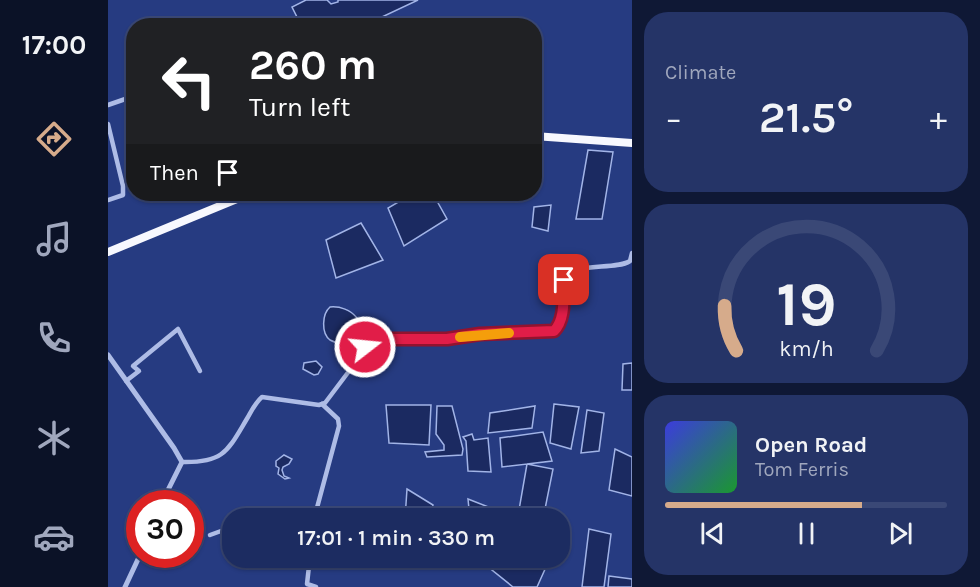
<!DOCTYPE html>
<html lang="en">
<head>
<meta charset="utf-8">
<style>
	:root { --surface:#1c2c61; --page:#253467; --text:#f1f3f6; --muted:#a0a7bd; --line:#3a4876; --accent:#d6ab8b }
	body { margin:0; font-family:Karla,sans-serif; background:var(--page); color:var(--text); height:100vh; display:flex; flex-direction:column; font-size:22px; white-space:nowrap }
	* { box-sizing:border-box; margin:0 }
	p { font-size:20px; color:var(--muted) }
	.icon { flex:none; width:33px; height:33px; fill:none; stroke:currentColor; stroke-width:2; stroke-linecap:round; stroke-linejoin:round }
	.map { position:relative; flex:1; overflow:hidden }
	.drawer { display:flex; flex-direction:column; gap:12px; padding:12px; background:#0f1835; width:348px }
	.drawer>* { flex:none }
	.banner { position:absolute; left:18px; top:18px; width:416px; height:183px; border-radius:24px; box-shadow:0 2px 4px #0004,0 0 0 2px var(--line); background:#202124; color:#fff; overflow:hidden }
	.speed { position:absolute; left:18px; top:490px; display:flex; gap:12px; font-size:30px; font-weight:700; text-align:center }
	.speed>* { display:grid; place-content:center; width:78px; height:78px; border-radius:50%; background:var(--surface); box-shadow:0 2px 4px #0004,0 0 0 2px var(--line); line-height:1 }
	.speed .limit { border:9px solid #d22; background:#fff; color:#111 }
	.pin { position:absolute; display:grid; place-items:center; width:51px; height:51px; color:#fff; margin:-26px; border-radius:12px; box-shadow:0 3px 9px #0006 }
	.me { position:absolute; width:66px; margin:-33px; rotate:74deg; stroke-linejoin:round; filter:drop-shadow(0 0 4px #0008) }
	.turn { display:flex; align-items:center; gap:21px; height:126px; padding:0 24px; font-size:27px }
	.turn .icon { width:78px; height:78px; stroke-width:2.5 }
	.turn b { display:block; font-size:42px; line-height:51px }
	.then { display:flex; align-items:center; height:57px; padding:0 24px; background:#0003; gap:12px; font-size:22px }
	.big { font-size:45px; font-weight:600; line-height:1.1 }
	.drawer .tile { flex:1; display:flex; flex-direction:column; justify-content:center; gap:9px; min-width:0; padding:0 21px; border-radius:24px; background:var(--page) }
	.drawer .dial { align-items:center; gap:0 }
	.dial svg { height:156px; overflow:visible; fill:none; stroke:var(--line); stroke-width:7; stroke-linecap:round; text-anchor:middle }
	.dial text { fill:var(--text); stroke:none }
	.song { display:flex; align-items:center; gap:18px }
	.cover { width:72px; height:72px; border-radius:9px; background:linear-gradient(135deg,hsl(240 70% 55%),hsl(130 70% 35%)) }
	.played { height:6px; border-radius:3px; background:linear-gradient(90deg,var(--accent) 70%,var(--line) 70%) }
	.keys { display:flex; justify-content:space-around; direction:ltr }
	.heat { display:flex; justify-content:space-between; align-items:center; font-size:33px; direction:ltr }
	.trip { position:absolute; left:114px; top:508px; width:348px; height:60px; border-radius:24px; background:var(--surface); box-shadow:0 2px 4px #0004,0 0 0 2px var(--line); font-weight:600; line-height:60px; text-align:center }
	main { display:flex; flex:1; min-height:0 }
	.tabs { display:flex; flex-direction:column; width:108px; justify-content:space-around; align-items:center; background:#0b1227; color:var(--muted) }
	.tabs .icon { width:42px; height:42px }
	.tabs .on { color:var(--accent) }
	.tabs b { font-size:27px; color:var(--text) }
	.map>svg:first-child { display:block }
	.water { fill:#1b2a61; stroke:#a2b4e7; stroke-width:1.5 }
	.lines { fill:none; stroke-linecap:round; stroke-linejoin:round }
	.minor { stroke:#aebce6; stroke-width:4.5 }
	.tertiary { stroke:#aebce6; stroke-width:5 }
	.trunk { stroke:#f7f8fe; stroke-width:8 }
	.route-casing { stroke:#92132f; stroke-width:15 }
	.route { stroke:#e11d48; stroke-width:10 }
	.slow { stroke:#f59e0b; stroke-width:10 }
</style>
</head>
<body>
<main>
<nav class="tabs">
<b>17:00</b>
<svg class="icon on" aria-label="directions" viewBox="0 0 24 24"><path d="M12 3l9 9-9 9-9-9zM9 14v-3h6M13 9l2 2-2 2"/></svg>
<svg class="icon" aria-label="music" viewBox="0 0 24 24"><path d="M9 18V5l10-2v13"/><circle cx="6" cy="18" r="3"/><circle cx="16" cy="16" r="3"/></svg>
<svg class="icon" aria-label="phone" viewBox="0 0 24 24"><path d="M5 4h4l2 5-3 2q2 4 5 5l2-3 5 2v4C11 20 4 13 5 4z"/></svg>
<svg class="icon" aria-label="climate" viewBox="0 0 24 24"><path d="M12 3v18M4 7l16 10M4 17L20 7"/></svg>
<svg class="icon" aria-label="car" viewBox="0 0 24 24"><path d="M5 17H2v-5l4-1 3-4h7l3 4 3 1v5h-3M9 17h6M6 11h13"/><circle cx="7" cy="17" r="2"/><circle cx="17" cy="17" r="2"/></svg>
</nav>
<div class="map">
<svg width="524" height="587" viewBox="0 0 524 587">
	<rect width="100%" height="100%" fill="#263b81"/>
	<g class="water">
		<polygon points="198,0 219,0 223,4 230,2 230,0 310,0 257,25 193,25 184,7"/>
		<polygon points="480,150 505,152 494,219 468,219"/>
		<polygon points="304,194 325,194 339,219 296,246 280,208"/>
		<polygon points="443,205 440,231 424,227 426,207"/>
		<polygon points="253,223 275,260 228,278 218,240"/>
		<path d="M 222,307 C 243,305 262,324 251,345 L 248,347 C 240,345 229,344 222,340 C 213,333 214,314 222,307 Z"/>
		<polygon points="208,361 214,367 210,374 206,375 195,369 196,363"/>
		<polygon points="524,363 524,390 514,390 515,364"/>
		<polygon points="446,404 471,407 463,449 442,443"/>
		<polygon points="278,405 323,405 321,445 281,443"/>
		<polygon points="329,406 344,406 355,449 354,455 319,457 317,452 336,450 336,445 328,434"/>
		<polygon points="427,406 424,428 380,433 382,413"/>
		<polygon points="479,410 496,413 491,451 473,453"/>
		<polygon points="435,432 444,461 419,464 445,469 435,519 411,510 419,464 394,467 392,438"/>
		<polygon points="364,434 366,440 380,438 383,472 360,471 358,441 355,437"/>
		<polygon points="507,449 524,457 524,496 501,490"/>
		<polygon points="176,455 184,459 181,464 175,467 174,470 176,476 181,478 177,479 170,474 171,468 168,466 168,461"/>
		<polygon points="299,489 325,505 323,519 297,519"/>
		<polygon points="360,499 411,519 362,519"/>
		<polygon points="481,529 503,534 496,587 474,587"/>
		<polygon points="369,558 426,558 438,567 429,587 405,587"/>
		<polygon points="501,576 524,579 524,587 500,587"/>
	</g>
	<g class="lines">
		<g class="minor">
			<polyline points="0,105 26,96"/>
			<polyline points="0,124 15,186 15,195 0,200"/>
			<polyline points="18,381 31,371 25,366 70,329 92,371"/>
			<path d="M 74,462 C 117,463 120,450 140,417 C 144,410 148,402 154,397 L 211,405 L 217,403 L 263,342 L 278,339 L 339,339 L 373,334 L 446,331 C 457,320 455,299 456,285 C 457,259 505,272 522,261 L 524,253"/>
			<polyline points="206,519 231,426 230,419 214,404"/>
			<polyline points="102,535 113,531 124,536"/>
			<polyline points="185,558 195,562"/>
			<polyline points="195,558 195,562 201,566 199,584 208,587"/>
		</g>
		<g class="tertiary">
			<polyline points="0,355 66,448 74,462 53,504"/>
			<polyline points="17,587 32,555"/>
		</g>
		<g class="trunk">
			<polyline points="426,136 524,143"/>
			<polyline points="0,252 141,194"/>
		</g>
	</g>
	<g class="lines">
		<g class="route-casing">
			<path id="route" d="M 257,347 L 263,342 L 278,339 L 339,339 L 372,334 L 446,331 C 458,319 455,296 456,280"/>
		</g>
		<use href="#route" class="route"/>
		<polyline class="slow" points="352,337 401,333"/>
	</g>
</svg>
<div class="speed"><div class="limit">30</div></div>
<div class="pin" style="left:456px;top:280px;background:#d93025"><svg class="icon" aria-label="arrive" viewBox="0 0 24 24"><path d="M6 21V4h12l-3 4 3 4H6"/></svg></div>
<svg class="me" style="left:257px;top:347px" viewBox="-20 -20 40 40"><circle r="17" fill="#e11d48" stroke="#fff" stroke-width="3"/><path d="M0-11L8 9 0 5-8 9z" fill="#fff"/></svg>
<div class="trip">17:01 · 1 min · 330 m</div>
<div class="banner">
<div class="turn"><svg class="icon" aria-label="left" viewBox="0 0 24 24"><path d="M17 20v-9H6M10 6l-5 5 5 5"/></svg><div><b>260 m</b>Turn left</div></div>
<div class="then">Then<svg class="icon" aria-label="arrive" viewBox="0 0 24 24"><path d="M6 21V4h12l-3 4 3 4H6"/></svg></div>
</div>
</div>
<section class="drawer">
<div class="tile"><p>Climate</p>
<div class="heat"><a>−</a><b class="big">21.5°</b><a>+</a></div>
</div>
<div class="tile dial"><svg viewBox="0 0 100 80">
<path d="M14 69A42 42 0 1 1 86 69"/>
<path d="M14 69A42 42 0 0 1 8 46" stroke="#d6ab8b"/>
<text x="50" y="56" font-size="32" font-weight="700">19</text>
<text x="50" y="72" font-size="11">km/h</text>
</svg></div>
<div class="tile">
<div class="song"><i class="cover"></i><div><b>Open Road</b><p>Tom Ferris</p></div></div>
<div class="played"></div>
<div class="keys"><svg class="icon" aria-label="previous" viewBox="0 0 24 24"><path d="M18 5L8 12l10 7zM5 5v14"/></svg><svg class="icon" aria-label="pause" viewBox="0 0 24 24"><path d="M8 5v14M16 5v14"/></svg><svg class="icon" aria-label="next" viewBox="0 0 24 24"><path d="M6 5l10 7-10 7zM19 5v14"/></svg></div>
</div>
</section>
</main>
</body>
</html>
